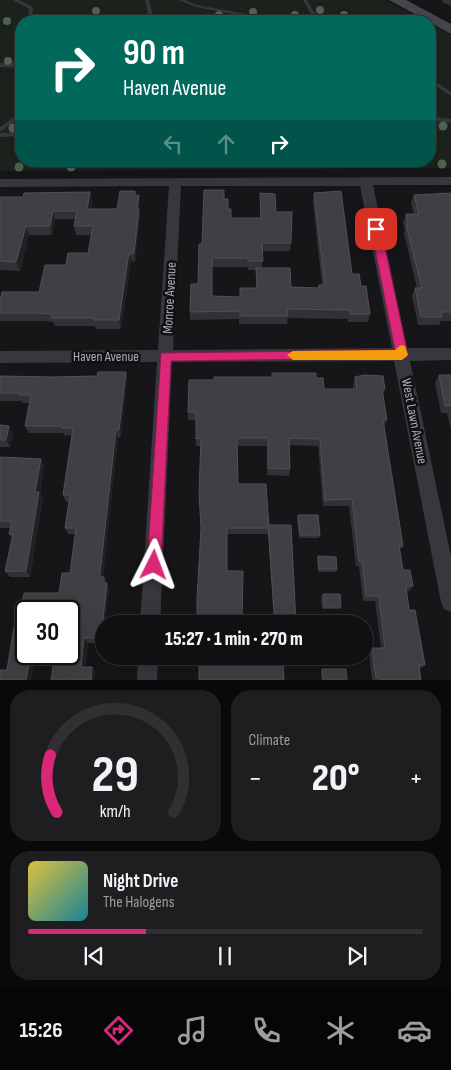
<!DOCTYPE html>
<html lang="en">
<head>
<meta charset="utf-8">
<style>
	:root { --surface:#101012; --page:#1e1e20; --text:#f1f3f6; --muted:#9c9d9f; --line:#303032; --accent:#db2777 }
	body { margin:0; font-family:"Sofia Sans Condensed",sans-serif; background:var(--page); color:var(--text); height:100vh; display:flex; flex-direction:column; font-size:19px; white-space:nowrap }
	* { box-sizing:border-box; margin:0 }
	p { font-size:16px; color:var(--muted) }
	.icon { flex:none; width:28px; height:28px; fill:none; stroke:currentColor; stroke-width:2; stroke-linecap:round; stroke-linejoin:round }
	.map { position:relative; height:680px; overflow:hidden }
	.sheet { display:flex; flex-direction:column; gap:10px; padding:10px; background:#09090a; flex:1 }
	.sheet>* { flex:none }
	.top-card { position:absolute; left:15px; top:15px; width:421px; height:152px; border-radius:20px; box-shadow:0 5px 20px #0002,0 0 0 1px var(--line); background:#00695c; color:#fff; overflow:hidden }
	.speed { position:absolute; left:15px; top:600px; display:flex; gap:10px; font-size:25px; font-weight:700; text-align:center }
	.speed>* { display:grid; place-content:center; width:65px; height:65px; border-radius:50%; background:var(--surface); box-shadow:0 5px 20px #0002,0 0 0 1px var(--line); line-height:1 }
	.speed .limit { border:2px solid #111; border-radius:8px; background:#fff; color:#111 }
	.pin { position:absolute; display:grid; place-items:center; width:42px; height:42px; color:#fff; margin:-21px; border-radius:10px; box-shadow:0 2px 8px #0006 }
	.me { position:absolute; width:55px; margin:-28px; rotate:3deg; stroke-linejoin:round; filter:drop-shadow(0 0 4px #0008) }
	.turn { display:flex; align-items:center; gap:18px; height:105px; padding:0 25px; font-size:22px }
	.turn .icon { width:65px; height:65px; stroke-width:2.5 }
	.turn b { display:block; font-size:35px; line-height:42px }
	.lanes { display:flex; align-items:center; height:48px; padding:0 25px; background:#0003; justify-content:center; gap:25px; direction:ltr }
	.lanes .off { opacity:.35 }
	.big { font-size:38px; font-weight:800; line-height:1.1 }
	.sheet .card { flex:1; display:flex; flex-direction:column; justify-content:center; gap:8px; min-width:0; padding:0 18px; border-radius:20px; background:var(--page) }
	.sheet .dial { align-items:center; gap:0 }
	.dial svg { height:130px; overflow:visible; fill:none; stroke:var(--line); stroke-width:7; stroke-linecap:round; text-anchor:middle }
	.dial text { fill:var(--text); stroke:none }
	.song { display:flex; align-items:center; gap:15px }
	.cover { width:60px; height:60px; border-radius:8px; background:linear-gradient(135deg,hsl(50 70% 55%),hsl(190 70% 35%)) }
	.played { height:5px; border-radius:2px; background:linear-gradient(90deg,var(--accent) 30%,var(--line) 30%) }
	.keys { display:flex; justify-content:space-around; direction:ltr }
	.heat { display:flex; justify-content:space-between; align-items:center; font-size:28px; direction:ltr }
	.sheet .tiles { flex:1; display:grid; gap:10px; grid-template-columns:1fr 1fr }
	.card:last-child { grid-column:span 2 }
	.trip { position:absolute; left:95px; top:615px; width:278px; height:50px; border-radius:25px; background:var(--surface); box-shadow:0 5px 20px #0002,0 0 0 1px var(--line); font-weight:800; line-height:50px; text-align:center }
	.dock { display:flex; height:80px; justify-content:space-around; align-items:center; background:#060607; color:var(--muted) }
	.dock .icon { width:35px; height:35px }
	.dock .selected { color:var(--accent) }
	.dock b { font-size:22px; color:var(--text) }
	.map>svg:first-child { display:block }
	.green { fill:#1c231d }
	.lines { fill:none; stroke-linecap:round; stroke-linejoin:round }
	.lane { fill:#37383d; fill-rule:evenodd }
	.street { fill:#37383d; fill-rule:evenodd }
	.secondary { fill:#45474d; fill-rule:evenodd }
	.tree { fill:#506452 }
	.wall { fill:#323236; fill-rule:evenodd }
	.shaded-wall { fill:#212124 }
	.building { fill:#3f3f44; stroke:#4f5156 }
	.route { fill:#db2777; stroke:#8e194d }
	.slow { fill:#f59e0b }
	.labels { text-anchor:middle; stroke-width:5; stroke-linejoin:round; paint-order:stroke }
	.street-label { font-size:14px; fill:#a8adb8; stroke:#111113 }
</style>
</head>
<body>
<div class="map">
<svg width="451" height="680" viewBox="0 0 451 680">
	<rect width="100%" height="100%" fill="#161618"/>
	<polygon class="green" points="0,0 385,0 424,21 21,21 21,161 430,161 430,24 451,35 451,168 0,171"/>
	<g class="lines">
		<g class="lane">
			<polygon points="13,0 19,0 33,7 32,21 28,21 29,9"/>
			<polygon points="145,0 149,0 154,21 150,21"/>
			<polygon points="179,0 185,0 197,5 279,20 281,21 272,21 196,7"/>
			<polygon points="303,0 307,0 319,21 315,21"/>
			<polygon points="21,46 21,54 17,64 21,64 21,68 0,67 0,63 12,64 18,48"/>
			<polygon points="430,78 451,92 451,96 430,82"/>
			<polygon points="21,112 21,117 0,132 0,127"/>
			<polygon points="430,116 451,119 451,123 430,120"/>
			<polygon points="21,132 21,136 0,137 0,133"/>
		</g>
		<g class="street">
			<path d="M 451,177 L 451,185 L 373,185 L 407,348 L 451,348 L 451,360 L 410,361 L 451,556 L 451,612 L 444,609 L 441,602 L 394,361 L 172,362 L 160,624 L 140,624 L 157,362 L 0,363 L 0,351 L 158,350 L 169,186 L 0,187 L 0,179 ZM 181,186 L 360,186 L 392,348 L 173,350 Z"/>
			<polygon points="138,656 158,656 157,680 137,680"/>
		</g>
		<polygon class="secondary" points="389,0 406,0 451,24 451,34"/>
	</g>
	<g class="tree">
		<circle cx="320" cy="10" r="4"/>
		<circle cx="96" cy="11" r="4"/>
		<circle cx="253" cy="12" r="4"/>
		<circle cx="219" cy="15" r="4"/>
		<circle cx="295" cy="15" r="4"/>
		<circle cx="344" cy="15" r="4"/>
		<circle cx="7" cy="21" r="4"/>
		<circle cx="8" cy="61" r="4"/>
		<circle cx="443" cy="126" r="4.5"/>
		<circle cx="13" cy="128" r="4.5"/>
		<circle cx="442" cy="164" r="4.5"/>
		<circle cx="19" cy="167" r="4.5"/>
		<circle cx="71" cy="167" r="4.5"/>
	</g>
	<g class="wall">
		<polygon points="443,0 451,0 451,6 442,2"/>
		<polygon points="135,191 136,195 140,204 139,211 140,218 135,262 132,261 130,268 121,329 96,329 95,326 55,326 53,322 42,321 0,321 0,297 39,292 66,265 88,253 91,235 76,235 74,226 75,219 55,219 52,235 29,235 20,271 0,270 0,197 23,197 90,192 92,201 91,209 117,209"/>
		<path d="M 260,193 L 276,212 L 291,243 L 290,251 L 263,251 L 262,268 L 291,287 L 318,288 L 319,285 L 322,285 L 313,202 L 314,193 L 352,274 L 361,286 L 370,314 L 368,322 L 348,322 L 348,319 L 288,318 L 287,324 L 239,324 L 239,319 L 190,320 L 190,312 L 198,284 L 202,244 L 224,199 L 228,209 L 231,218 L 260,218 ZM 212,267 L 248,267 L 248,270 L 256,270 L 256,288 L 239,297 L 212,296 Z"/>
		<polygon points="451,193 451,321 441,321 439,325 418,325 412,296 415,288 417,288 404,233 405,229 403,223 406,214 414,214 411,203 414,195"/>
		<polygon points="98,372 126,372 127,380 121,437 118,437 103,577 104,577 109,588 105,624 104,624 103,643 88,643 85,667 92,667 95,671 94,680 51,680 55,654 69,654 69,611 26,611 26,654 36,654 31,680 0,680 0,670 7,670 14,627 18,627 24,593 59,593 62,573 70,573 75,534 68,534 65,528 69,502 66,502 63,495 72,435 65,436 63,433 29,433 25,426 30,403 23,403 21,401 0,401 0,376 52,377 97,376"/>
		<polygon points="272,373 316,378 324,389 353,389 353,385 355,377 385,389 383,395 387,420 384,426 403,546 400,550 403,570 413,586 409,591 406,591 409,610 425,665 421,668 419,668 421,680 372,680 369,652 372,648 381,648 375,601 363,601 359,566 356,566 349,506 323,506 318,446 289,445 290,469 289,476 267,475 267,446 237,446 238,484 268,525 296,624 274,624 268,532 268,534 227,534 227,571 242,624 201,528 201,446 196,446 196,420 188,420 188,412 214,380 272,377"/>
		<polygon points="439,375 451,375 451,430 447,413 441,413 435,383"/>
		<polygon points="0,425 13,433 10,447 0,447"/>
		<polygon points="0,457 41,459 44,466 40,493 43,498 30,577 10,577 5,571 12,537 9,534 11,528 0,528"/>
		<polygon points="298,515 320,535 319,538 299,538 297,518"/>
		<polygon points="318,556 337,569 336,572 318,572 317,559"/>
		<polygon points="323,594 341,607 340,609 322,609 321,597"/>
		<polygon points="322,669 347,680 322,680 321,671"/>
	</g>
	<g class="shaded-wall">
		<polygon points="90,192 92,201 89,218 87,209"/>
		<polygon points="139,195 140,204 139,211 140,218 135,262 134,253"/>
		<polygon points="53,211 55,219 52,235 50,226"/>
		<polygon points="26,226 29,235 20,271 16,262"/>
		<polygon points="130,253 132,261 130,268 121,329 119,320 128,259"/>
		<polygon points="126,372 127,380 121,437 119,430"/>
		<polygon points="9,426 13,433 10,447 6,440"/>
		<polygon points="116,430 118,437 103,578 100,577 100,573"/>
		<polygon points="41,459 44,466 40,493 43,498 30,577 26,571 35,492"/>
		<polygon points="104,577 109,588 105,624 104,624 103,643 101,638"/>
		<polygon points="84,638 88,643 84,671 81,667"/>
		<polygon points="31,654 36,654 31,680 26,680"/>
		<polygon points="92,667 95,671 94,680 91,680"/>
	</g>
	<g class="building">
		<polygon points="204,190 224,190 224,199 228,199 228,209 231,209 231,218 261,218 260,193 275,194 276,212 292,212 291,243 262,243 263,261 248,261 248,258 212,258 212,296 240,297 240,288 257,288 256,268 290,268 291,287 319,288 319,285 325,285 314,193 341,191 352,274 359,274 361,286 366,286 370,314 350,314 350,310 287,309 288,316 240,316 240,311 190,312 191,284 198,284 199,244 202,244"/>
		<polygon points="120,191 135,191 135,195 139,195 137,209 139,209 134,253 130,253 128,259 119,320 94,320 94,318 52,318 52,314 39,313 0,313 0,297 1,297 2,292 39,292 45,265 66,265 68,253 88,253 93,226 74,226 77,211 53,211 50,226 26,226 16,262 0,261 0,197 23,197 24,193 90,192 87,209 117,209"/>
		<polygon points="451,193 451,312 441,312 442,317 421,317 415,288 422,288 406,225 408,225 406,214 419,214 414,195"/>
		<polygon points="98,372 126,372 119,430 116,430 100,573 100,577 104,577 104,583 107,583 101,638 84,638 81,667 92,667 91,680 51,680 55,654 69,654 69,611 26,611 26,654 31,654 26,680 0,680 0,670 7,670 14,627 18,627 24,593 59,593 62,573 70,573 76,528 65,528 70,495 63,495 73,428 62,428 62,426 25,426 31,395 19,395 19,393 0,393 0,376 52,377 97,376"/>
		<polygon points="272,373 316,373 316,378 323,378 324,389 357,389 355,377 364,375 383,376 385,389 382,389 387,420 383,420 403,546 399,546 403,570 410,570 413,586 406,586 409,610 415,610 425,665 419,665 421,680 380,680 380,678 376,678 372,648 385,648 379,596 366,596 362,561 359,561 352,499 325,500 320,439 289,438 290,469 268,468 268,438 237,438 238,484 266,484 269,528 227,528 227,571 243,571 242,624 197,624 197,599 201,528 199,494 201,438 196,439 196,412 188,412 189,380 214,380 214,377 272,377"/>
		<polygon points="439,375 451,375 451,406 445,406"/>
		<polygon points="0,425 9,426 6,440 0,440"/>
		<polygon points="0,457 41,459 35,492 39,492 26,571 5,571 13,534 9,534 12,521 0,521"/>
		<polygon points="298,515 318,515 320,535 300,535"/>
		<polygon points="268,525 291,525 296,624 275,624"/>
		<polygon points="318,556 336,557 337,569 319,569"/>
		<polygon points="323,594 340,594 341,607 324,607"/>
		<polygon points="199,656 245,656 245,663 283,664 284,680 199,680"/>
		<polygon points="322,669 346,669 347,680 323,680"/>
	</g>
	<polygon class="route" points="376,226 381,229 408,355 406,358 171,361 161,565 159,570 154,572 149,570 147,565 161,353 395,350 371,229"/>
	<polygon class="slow" points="401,345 405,346 408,355 402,360 293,360 287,355 293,351 395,350"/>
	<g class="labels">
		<g class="street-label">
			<text transform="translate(169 298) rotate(-87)" y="5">Monroe Avenue</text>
			<text x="106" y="361">Haven Avenue</text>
			<text transform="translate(415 421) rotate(79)" y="5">West Lawn Avenue</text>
		</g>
	</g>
</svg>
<div class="speed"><div class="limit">30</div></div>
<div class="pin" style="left:376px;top:229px;background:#d93025"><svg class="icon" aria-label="arrive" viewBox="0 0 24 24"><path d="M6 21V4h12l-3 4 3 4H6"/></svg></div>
<svg class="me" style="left:154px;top:565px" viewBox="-20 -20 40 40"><path d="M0-17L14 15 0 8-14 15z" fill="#db2777" stroke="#fff" stroke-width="4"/></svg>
<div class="trip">15:27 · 1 min · 270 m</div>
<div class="top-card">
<div class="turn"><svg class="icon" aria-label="right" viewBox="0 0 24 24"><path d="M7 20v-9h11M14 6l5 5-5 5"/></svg><div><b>90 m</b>Haven Avenue</div></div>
<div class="lanes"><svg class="icon off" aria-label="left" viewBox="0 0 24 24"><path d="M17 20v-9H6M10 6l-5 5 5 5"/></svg><svg class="icon off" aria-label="ahead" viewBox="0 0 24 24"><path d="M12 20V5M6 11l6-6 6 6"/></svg><svg class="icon" aria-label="right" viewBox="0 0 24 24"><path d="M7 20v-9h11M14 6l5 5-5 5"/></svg></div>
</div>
</div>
<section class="sheet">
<div class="tiles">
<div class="card dial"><svg viewBox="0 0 100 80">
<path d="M14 69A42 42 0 1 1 86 69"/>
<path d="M14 69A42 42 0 0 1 10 34" stroke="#db2777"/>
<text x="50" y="56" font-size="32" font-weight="700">29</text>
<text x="50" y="72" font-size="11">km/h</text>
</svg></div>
<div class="card"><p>Climate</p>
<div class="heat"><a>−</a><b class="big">20°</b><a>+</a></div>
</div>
<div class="card">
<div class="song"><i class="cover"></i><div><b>Night Drive</b><p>The Halogens</p></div></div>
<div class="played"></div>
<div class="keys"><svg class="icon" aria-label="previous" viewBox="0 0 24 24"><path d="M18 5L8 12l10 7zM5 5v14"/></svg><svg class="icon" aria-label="pause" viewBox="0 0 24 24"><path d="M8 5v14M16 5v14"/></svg><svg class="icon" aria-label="next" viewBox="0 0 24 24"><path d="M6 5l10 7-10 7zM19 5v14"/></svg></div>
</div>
</div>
</section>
<nav class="dock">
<b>15:26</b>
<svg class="icon selected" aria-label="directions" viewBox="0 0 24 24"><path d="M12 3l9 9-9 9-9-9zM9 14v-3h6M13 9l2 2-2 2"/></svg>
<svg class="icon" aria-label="music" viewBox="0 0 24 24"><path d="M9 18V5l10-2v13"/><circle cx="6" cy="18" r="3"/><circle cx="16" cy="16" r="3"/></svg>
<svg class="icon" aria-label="phone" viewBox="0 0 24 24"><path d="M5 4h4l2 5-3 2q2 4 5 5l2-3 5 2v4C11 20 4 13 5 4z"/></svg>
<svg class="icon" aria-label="climate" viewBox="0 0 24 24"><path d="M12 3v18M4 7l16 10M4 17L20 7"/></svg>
<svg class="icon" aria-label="car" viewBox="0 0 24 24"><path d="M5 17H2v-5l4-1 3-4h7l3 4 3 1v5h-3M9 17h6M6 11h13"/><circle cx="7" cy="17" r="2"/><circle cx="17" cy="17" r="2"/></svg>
</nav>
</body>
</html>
